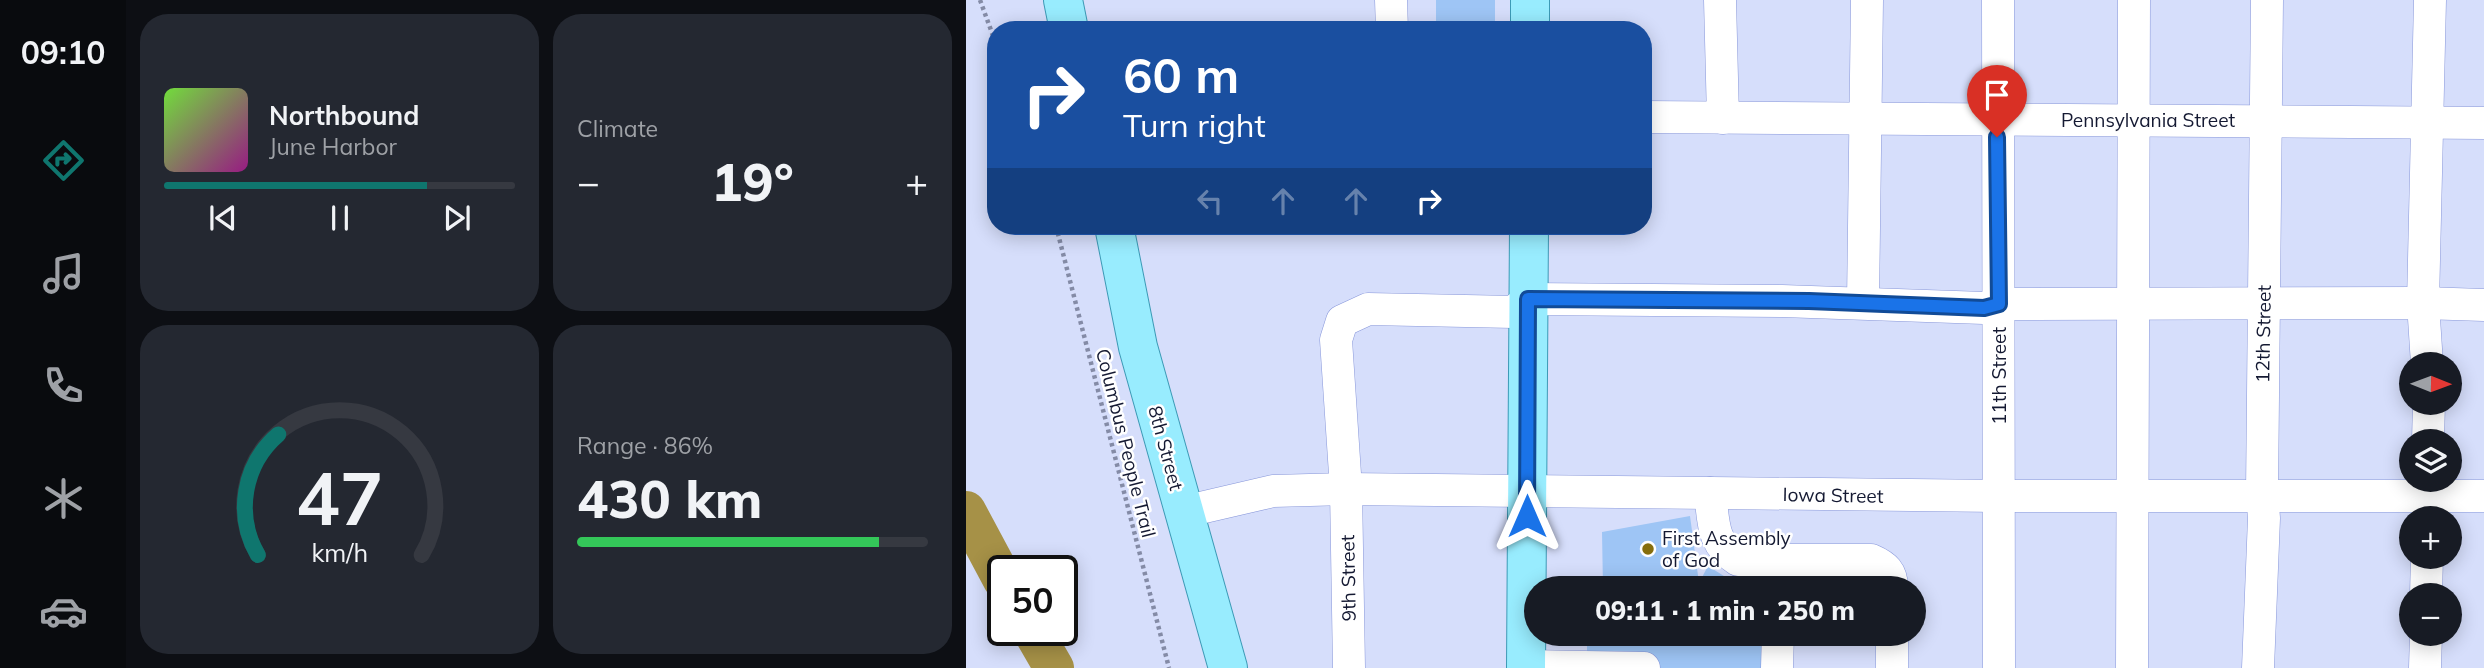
<!DOCTYPE html>
<html lang="en">
<head>
<meta charset="utf-8">
<style>
	:root { --surface:#171b24; --page:#242831; --text:#f1f3f6; --muted:#9ea1a6; --line:#363941; --accent:#0f766e }
	body { margin:0; font-family:Mulish,sans-serif; background:var(--page); color:var(--text); height:100vh; display:flex; flex-direction:column; font-size:26px; white-space:nowrap }
	* { box-sizing:border-box; margin:0 }
	p { font-size:23px; color:var(--muted) }
	.icon { flex:none; width:38px; height:38px; fill:none; stroke:currentColor; stroke-width:2; stroke-linecap:round; stroke-linejoin:round }
	.map { position:relative; flex:1; overflow:hidden }
	.drawer { display:flex; flex-direction:column; gap:14px; padding:14px; background:#0d0f14; width:840px }
	.drawer>* { flex:none }
	.guide { position:absolute; left:21px; top:21px; width:665px; height:214px; border-radius:28px; box-shadow:0 4px 18px #0003; background:#1a4fa0; color:#fff; overflow:hidden }
	.needle { width:46px; rotate:91deg }
	.fabs { position:absolute; left:1433px; top:352px; display:grid; gap:14px }
	.fabs a { display:grid; place-items:center; width:63px; height:63px; border-radius:50%; background:var(--surface); box-shadow:0 4px 18px #0003; font-size:35px }
	.speed { position:absolute; left:21px; top:555px; display:flex; gap:14px; font-size:35px; font-weight:700; text-align:center }
	.speed>* { display:grid; place-content:center; width:91px; height:91px; border-radius:50%; background:var(--surface); box-shadow:0 4px 18px #0003; line-height:1 }
	.speed .limit { border:4px solid #111; border-radius:10px; background:#fff; color:#111 }
	.pin { position:absolute; display:grid; place-items:center; width:60px; height:60px; color:#fff; margin:-72px -30px; border-radius:50% 50% 50% 0; rotate:-45deg; box-shadow:0 0 7px #0007 }
	.pin .icon { rotate:45deg }
	.me { position:absolute; width:77px; margin:-38px; rotate:0deg; stroke-linejoin:round; filter:drop-shadow(0 0 5px #0008) }
	.turn { display:flex; align-items:center; gap:24px; height:147px; padding:0 21px; font-size:32px }
	.turn .icon { width:91px; height:91px; stroke-width:2.5 }
	.turn b { display:block; font-size:49px; line-height:60px }
	.lanes { display:flex; align-items:center; height:66px; padding:0 21px; background:#0003; justify-content:center; gap:35px; direction:ltr }
	.lanes .off { opacity:.35 }
	.big { font-size:52px; font-weight:800; line-height:1.1 }
	.drawer .tile { flex:1; display:flex; flex-direction:column; justify-content:center; gap:10px; min-width:0; padding:0 24px; border-radius:28px; background:var(--page) }
	.drawer .dial { align-items:center; gap:0 }
	.dial svg { height:182px; overflow:visible; fill:none; stroke:var(--line); stroke-width:7; stroke-linecap:round; text-anchor:middle }
	.dial text { fill:var(--text); stroke:none }
	.song { display:flex; align-items:center; gap:21px }
	.cover { width:84px; height:84px; border-radius:10px; background:linear-gradient(135deg,hsl(100 70% 55%),hsl(310 70% 35%)) }
	.played { height:7px; border-radius:4px; background:linear-gradient(90deg,var(--accent) 75%,var(--line) 75%) }
	.keys { display:flex; justify-content:space-around; direction:ltr }
	.heat { display:flex; justify-content:space-between; align-items:center; font-size:38px; direction:ltr }
	.charge { height:10px; border-radius:5px; background:linear-gradient(90deg,#34c759 86%,var(--line) 0) }
	.drawer .tiles { flex:1; display:grid; gap:14px; grid-template-columns:repeat(2,1fr) }
	.trip { position:absolute; left:558px; top:576px; width:402px; height:70px; border-radius:35px; background:var(--surface); box-shadow:0 4px 18px #0003; font-weight:800; line-height:70px; text-align:center }
	main { display:flex; flex:1; min-height:0 }
	.dock { display:flex; flex-direction:column; width:126px; justify-content:space-around; align-items:center; background:#090b0e; color:var(--muted) }
	.dock .icon { width:49px; height:49px }
	.dock .active { color:var(--accent) }
	.dock b { font-size:32px; color:var(--text) }
	.map>svg:first-child { display:block }
	.lines { fill:none; stroke-linecap:round; stroke-linejoin:round }
	.river { stroke:#a69147; stroke-width:40 }
	.building { fill:#9ec5f5 }
	.minor-casing { stroke:#8897da; stroke-width:33 }
	.major-casing { stroke:#3d9ab6; stroke-width:40 }
	.path { stroke:#848ba6; stroke-width:4.5; stroke-dasharray:3.5 3.5; stroke-linecap:butt }
	.minor { stroke:#fff; stroke-width:32 }
	.major { stroke:#98ecfe; stroke-width:38 }
	.route-casing { stroke:#114b97; stroke-width:18 }
	.route { stroke:#1a73e8; stroke-width:12 }
	.poi-dot { fill:#866e0d; stroke:#fff; stroke-width:2.5 }
	.labels { text-anchor:middle; stroke-width:5; stroke-linejoin:round; paint-order:stroke }
	.street-label { font-size:19px; fill:#141932; stroke:#fff }
	.poi-label { font-size:19px; fill:#141932; stroke:#fff; text-anchor:start }
</style>
</head>
<body>
<main>
<nav class="dock">
<b>09:10</b>
<svg class="icon active" aria-label="directions" viewBox="0 0 24 24"><path d="M12 3l9 9-9 9-9-9zM9 14v-3h6M13 9l2 2-2 2"/></svg>
<svg class="icon" aria-label="music" viewBox="0 0 24 24"><path d="M9 18V5l10-2v13"/><circle cx="6" cy="18" r="3"/><circle cx="16" cy="16" r="3"/></svg>
<svg class="icon" aria-label="phone" viewBox="0 0 24 24"><path d="M5 4h4l2 5-3 2q2 4 5 5l2-3 5 2v4C11 20 4 13 5 4z"/></svg>
<svg class="icon" aria-label="climate" viewBox="0 0 24 24"><path d="M12 3v18M4 7l16 10M4 17L20 7"/></svg>
<svg class="icon" aria-label="car" viewBox="0 0 24 24"><path d="M5 17H2v-5l4-1 3-4h7l3 4 3 1v5h-3M9 17h6M6 11h13"/><circle cx="7" cy="17" r="2"/><circle cx="17" cy="17" r="2"/></svg>
</nav>
<section class="drawer">
<div class="tiles">
<div class="tile">
<div class="song"><i class="cover"></i><div><b>Northbound</b><p>June Harbor</p></div></div>
<div class="played"></div>
<div class="keys"><svg class="icon" aria-label="previous" viewBox="0 0 24 24"><path d="M18 5L8 12l10 7zM5 5v14"/></svg><svg class="icon" aria-label="pause" viewBox="0 0 24 24"><path d="M8 5v14M16 5v14"/></svg><svg class="icon" aria-label="next" viewBox="0 0 24 24"><path d="M6 5l10 7-10 7zM19 5v14"/></svg></div>
</div>
<div class="tile"><p>Climate</p>
<div class="heat"><a>−</a><b class="big">19°</b><a>+</a></div>
</div>
<div class="tile dial"><svg viewBox="0 0 100 80">
<path d="M14 69A42 42 0 1 1 86 69"/>
<path d="M14 69A42 42 0 0 1 23 16" stroke="#0f766e"/>
<text x="50" y="56" font-size="32" font-weight="700">47</text>
<text x="50" y="72" font-size="11">km/h</text>
</svg></div>
<div class="tile"><p>Range · 86%</p><b class="big">430 km</b><div class="charge"></div></div>
</div>
</section>
<div class="map">
<svg width="1518" height="668" viewBox="0 0 1518 668">
	<rect width="100%" height="100%" fill="#d6defb"/>
	<g class="lines">
		<g class="river">
			<polyline points="0,511 37,580"/>
			<polyline points="66,630 88,668"/>
		</g>
	</g>
	<g class="building">
		<polygon points="470,0 529,0 529,22 470,21"/>
		<polygon points="724,516 733,583 742,566 777,588 637,588 636,532"/>
		<polygon points="621,634 791,634 797,638 804,668 685,668 621,660"/>
	</g>
	<g class="lines">
		<g class="minor-casing">
			<g id="minor">
				<polyline points="425,0 426,30"/>
				<polyline points="754,0 757,118"/>
				<polyline points="1032,0 1033,668"/>
				<polyline points="677,117 1518,123"/>
				<polyline points="897,303 901,0"/>
				<polyline points="1461,364 1457,303 1464,0"/>
				<polyline points="1462,441 1463,402"/>
				<path d="M 744,493 C 748,522 745,543 772,560 L 905,560 C 919,566 926,572 926,588"/>
				<polyline points="217,512 307,491 380,489 1034,496 1518,496"/>
				<polyline points="792,560 808,588"/>
				<polyline points="1460,595 1461,556"/>
				<polyline points="560,666 678,668"/>
				<polyline points="383,668 380,489 370,340 376,321 402,309 548,312 562,299 816,301 1018,308 1033,304 1457,303 1518,305"/>
				<polyline points="811,668 812,634"/>
				<polyline points="926,668 926,634"/>
				<polyline points="1166,668 1168,0"/>
				<polyline points="1292,668 1298,518 1296,494 1301,0"/>
				<polyline points="1459,668 1460,634"/>
			</g>
		</g>
		<g class="major-casing">
			<g id="major">
				<polyline points="97,0 103,30"/>
				<polyline points="564,30 564,0"/>
				<polyline points="148,226 172,347 262,668"/>
				<polyline points="560,668 563,226"/>
			</g>
		</g>
		<g class="path">
			<polyline points="14,0 30,44"/>
			<polyline points="90,226 203,668"/>
		</g>
		<use href="#minor" class="minor"/>
		<use href="#major" class="major"/>
	</g>
	<g class="lines">
		<g class="route-casing">
			<polyline id="route" points="561,516 562,299 843,301 1018,308 1033,304 1031,137"/>
		</g>
		<use href="#route" class="route"/>
	</g>
	<circle class="poi-dot" cx="682" cy="549" r="7"/>
	<g class="labels">
		<g class="street-label">
			<text x="1182" y="127">Pennsylvania Street</text>
			<text transform="translate(1297 334) rotate(-89)" y="7">12th Street</text>
			<text transform="translate(1033 376) rotate(-90)" y="7">11th Street</text>
			<text transform="translate(160 443) rotate(76)" y="7">Columbus People Trail</text>
			<text transform="translate(200 448) rotate(75)" y="7">8th Street</text>
			<text transform="translate(867 495) rotate(1)" y="7">Iowa Street</text>
			<text transform="translate(382 578) rotate(-91)" y="7">9th Street</text>
		</g>
		<g class="poi-label">
			<text x="696" y="545">First Assembly<tspan x="696" dy="22">of God</tspan></text>
		</g>
	</g>
</svg>
<div class="fabs">
<a><svg class="needle" viewBox="-14 -14 28 28"><path d="M0-13l5 13h-10z" fill="#e53935"/><path d="M0 13l5-13h-10z" fill="#9ea1a6"/></svg></a>
<a><svg class="icon" aria-label="layers" viewBox="0 0 24 24"><path d="M12 4l9 5-9 5-9-5zM3 14l9 5 9-5"/></svg></a>
<a>+</a>
<a>−</a>
</div>
<div class="speed"><div class="limit">50</div></div>
<div class="pin" style="left:1031px;top:137px;background:#d93025"><svg class="icon" aria-label="arrive" viewBox="0 0 24 24"><path d="M6 21V4h12l-3 4 3 4H6"/></svg></div>
<svg class="me" style="left:561px;top:516px" viewBox="-20 -20 40 40"><path d="M0-17L14 15 0 8-14 15z" fill="#1a73e8" stroke="#fff" stroke-width="4"/></svg>
<div class="trip">09:11 · 1 min · 250 m</div>
<div class="guide">
<div class="turn"><svg class="icon" aria-label="right" viewBox="0 0 24 24"><path d="M7 20v-9h11M14 6l5 5-5 5"/></svg><div><b>60 m</b>Turn right</div></div>
<div class="lanes"><svg class="icon off" aria-label="left" viewBox="0 0 24 24"><path d="M17 20v-9H6M10 6l-5 5 5 5"/></svg><svg class="icon off" aria-label="ahead" viewBox="0 0 24 24"><path d="M12 20V5M6 11l6-6 6 6"/></svg><svg class="icon off" aria-label="ahead" viewBox="0 0 24 24"><path d="M12 20V5M6 11l6-6 6 6"/></svg><svg class="icon" aria-label="right" viewBox="0 0 24 24"><path d="M7 20v-9h11M14 6l5 5-5 5"/></svg></div>
</div>
</div>
</main>
</body>
</html>
